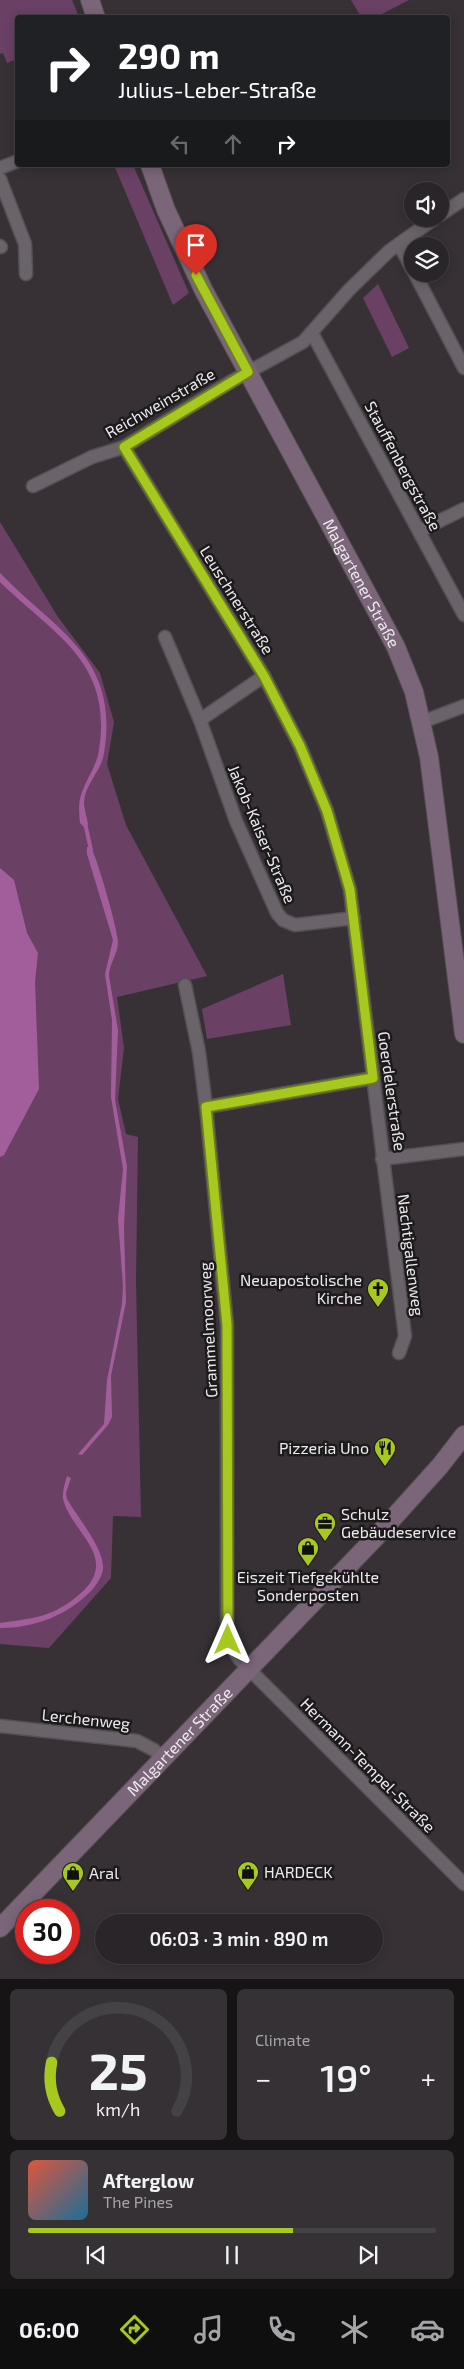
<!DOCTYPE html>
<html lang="en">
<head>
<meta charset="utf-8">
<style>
	:root { --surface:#292528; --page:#353134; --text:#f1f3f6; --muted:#a5a5a8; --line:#454245; --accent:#a7c81e }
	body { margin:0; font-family:"Exo 2",sans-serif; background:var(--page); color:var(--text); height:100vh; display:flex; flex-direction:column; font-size:19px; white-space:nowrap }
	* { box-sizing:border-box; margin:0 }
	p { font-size:16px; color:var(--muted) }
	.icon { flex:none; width:28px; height:28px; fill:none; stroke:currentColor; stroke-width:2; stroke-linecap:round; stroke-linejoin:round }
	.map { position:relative; height:1979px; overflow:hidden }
	.drawer { display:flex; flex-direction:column; gap:10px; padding:10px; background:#171416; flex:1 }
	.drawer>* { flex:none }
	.hud { position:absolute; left:15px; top:15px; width:435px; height:152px; border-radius:5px; box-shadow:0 2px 12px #0003,0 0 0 1px var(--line); background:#202124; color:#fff; overflow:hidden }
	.tools { position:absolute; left:404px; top:182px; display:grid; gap:10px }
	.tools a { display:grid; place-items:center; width:45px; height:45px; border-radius:50%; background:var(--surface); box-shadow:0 2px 12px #0003,0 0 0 1px var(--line); font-size:25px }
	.speed { position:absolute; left:15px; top:1899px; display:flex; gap:10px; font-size:25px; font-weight:700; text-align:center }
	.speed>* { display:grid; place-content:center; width:65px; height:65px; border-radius:50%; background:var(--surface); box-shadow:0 2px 12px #0003,0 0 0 1px var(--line); line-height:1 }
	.speed .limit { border:8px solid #d22; background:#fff; color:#111 }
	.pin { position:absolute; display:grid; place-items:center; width:42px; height:42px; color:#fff; margin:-51px -21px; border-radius:50% 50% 50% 0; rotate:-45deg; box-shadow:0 0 5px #0007 }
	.pin .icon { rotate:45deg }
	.me { position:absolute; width:55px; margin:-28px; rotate:0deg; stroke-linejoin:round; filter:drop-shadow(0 0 4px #0008) }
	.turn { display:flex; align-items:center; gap:18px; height:105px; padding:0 20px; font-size:22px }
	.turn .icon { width:65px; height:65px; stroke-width:2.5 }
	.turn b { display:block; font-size:35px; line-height:42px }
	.lanes { display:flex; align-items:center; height:48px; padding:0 20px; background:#0003; justify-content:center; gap:25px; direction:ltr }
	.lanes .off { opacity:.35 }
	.big { font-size:38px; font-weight:600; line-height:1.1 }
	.drawer .widget { flex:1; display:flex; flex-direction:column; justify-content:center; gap:8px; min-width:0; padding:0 18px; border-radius:8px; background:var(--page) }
	.drawer .dial { align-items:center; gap:0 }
	.dial svg { height:130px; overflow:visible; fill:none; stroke:var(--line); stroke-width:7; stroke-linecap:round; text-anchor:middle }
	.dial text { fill:var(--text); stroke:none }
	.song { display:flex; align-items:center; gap:15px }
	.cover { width:60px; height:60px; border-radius:8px; background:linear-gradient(135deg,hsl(10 70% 55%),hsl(200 70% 35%)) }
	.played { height:5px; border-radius:2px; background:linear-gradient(90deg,var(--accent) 65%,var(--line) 65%) }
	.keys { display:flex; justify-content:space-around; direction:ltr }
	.heat { display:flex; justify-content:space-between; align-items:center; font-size:28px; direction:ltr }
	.drawer .tiles { flex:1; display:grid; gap:10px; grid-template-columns:1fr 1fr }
	.widget:last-child { grid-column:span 2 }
	.trip { position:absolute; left:95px; top:1914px; width:288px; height:50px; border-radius:25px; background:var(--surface); box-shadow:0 2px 12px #0003,0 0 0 1px var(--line); font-weight:600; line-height:50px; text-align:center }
	.tab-bar { display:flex; height:80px; justify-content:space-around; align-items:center; background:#100f10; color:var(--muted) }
	.tab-bar .icon { width:35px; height:35px }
	.tab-bar .active { color:var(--accent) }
	.tab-bar b { font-size:22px; color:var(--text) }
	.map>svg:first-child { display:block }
	.green { fill:#6a4065 }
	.water { fill:#a25e9b }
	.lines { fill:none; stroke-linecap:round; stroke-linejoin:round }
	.stream { stroke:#a25e9b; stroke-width:4 }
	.street-casing { stroke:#544f54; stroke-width:15 }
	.secondary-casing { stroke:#544f54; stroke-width:20 }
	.street { stroke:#6a6369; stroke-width:12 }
	.secondary { stroke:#7b6579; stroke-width:18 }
	.route-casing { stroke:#6d8214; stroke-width:12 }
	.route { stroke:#a7c81e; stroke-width:9 }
	.labels { text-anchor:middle; stroke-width:5; stroke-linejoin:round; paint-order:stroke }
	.street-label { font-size:16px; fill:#edeaed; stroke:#1d1a1c }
	.poi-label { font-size:16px; fill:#edeaed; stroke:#1d1a1c; text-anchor:start }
</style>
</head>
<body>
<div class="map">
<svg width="464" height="1979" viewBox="0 0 464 1979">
	<rect width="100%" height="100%" fill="#373136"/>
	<g class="green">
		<polygon points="0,0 72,0 79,17 18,18 17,59 7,63 3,53 0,54"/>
		<polygon points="351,0 409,0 376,17 361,17"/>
		<polygon points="114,165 133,165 189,293 173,305"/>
		<polygon points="378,284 409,348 392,357 363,298"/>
		<polygon points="0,522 58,617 100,673 114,722 107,764 126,825 207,976 117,997 124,1048 118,1099 126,1134 138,1137 136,1281 141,1517 113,1516 111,1578 49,1648 0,1644"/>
		<polygon points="283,974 291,1025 207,1039 202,1009"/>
	</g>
	<g class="water">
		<path d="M 0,573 C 56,631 120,657 104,753 C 102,770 85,784 84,802 C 84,809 87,817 88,824 L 85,828 L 80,823 C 79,813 78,802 82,792 C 87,778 97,765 99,750 C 113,661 54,635 0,582 Z"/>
		<path d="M 90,846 C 96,853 118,930 118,942 C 118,954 109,964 109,976 L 118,1030 L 115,1100 L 127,1166 L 124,1227 L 126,1302 L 111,1376 L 112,1417 L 108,1425 L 82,1455 L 78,1454 L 104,1424 L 107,1380 L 122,1304 L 123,1286 L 118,1219 L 123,1169 L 111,1097 L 112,1020 L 105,974 L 113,940 L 87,854 L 87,847 Z"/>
		<polygon points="0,868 14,880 27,933 38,953 35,982 39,1089 4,1155 0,1157"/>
		<path d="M 67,1476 L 71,1478 L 66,1493 L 67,1499 C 78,1518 102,1546 103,1566 C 104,1574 97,1584 92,1590 C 68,1615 35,1628 0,1628 L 0,1623 C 35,1618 54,1617 81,1593 C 120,1557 72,1534 63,1499 C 62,1492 65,1483 67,1476 Z"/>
	</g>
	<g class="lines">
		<polyline class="stream" points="85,823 91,850"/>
		<g class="street-casing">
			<g id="street">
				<polyline points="0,168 18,161"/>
				<polyline points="0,179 25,244 26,274"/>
				<polyline points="440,215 464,199"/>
				<polyline points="399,244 412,269"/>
				<polyline points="0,246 1,247"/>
				<polyline points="415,274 464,368"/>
				<polyline points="312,333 464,615"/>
				<polyline points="124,447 264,676 300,746 327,811 350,890 405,1336 399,1353"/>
				<polyline points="33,486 92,457 124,447 232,381 303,342 349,290 389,251 434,219"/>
				<polyline points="419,531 464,509"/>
				<polyline points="165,637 200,720 236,821 277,913 283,920 295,925 354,918"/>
				<polyline points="200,720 264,676"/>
				<polyline points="422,722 464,706"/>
				<polyline points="185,985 199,1052 206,1107 227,1325 227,1640 240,1660 464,1884"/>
				<polyline points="206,1107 373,1078"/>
				<polyline points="382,1159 464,1149"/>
				<polyline points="0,1726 137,1741 154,1750 164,1758"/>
			</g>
		</g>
		<g class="secondary-casing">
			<g id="secondary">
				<polyline points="90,0 96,18"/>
				<path id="s1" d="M 150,165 L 166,210 L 204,291 L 396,647 L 414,692 L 429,757 L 464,1034"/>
				<path id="s2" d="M 0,1928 L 376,1537 L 440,1466 L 464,1435"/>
			</g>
		</g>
		<use href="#street" class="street"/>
		<use href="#secondary" class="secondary"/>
	</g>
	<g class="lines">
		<g class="route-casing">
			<polyline id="route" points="196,275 248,372 124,447 264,676 300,746 327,811 350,890 373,1078 206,1107 227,1325 228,1640"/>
		</g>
		<use href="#route" class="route"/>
	</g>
	<defs>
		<g id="church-pin" transform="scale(1.125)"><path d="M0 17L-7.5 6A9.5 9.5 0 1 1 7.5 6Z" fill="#a7c81e" stroke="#1d1a1c"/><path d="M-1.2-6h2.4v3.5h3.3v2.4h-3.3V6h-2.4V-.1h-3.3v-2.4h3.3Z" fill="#111"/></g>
		<g id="restaurant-pin" transform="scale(1.125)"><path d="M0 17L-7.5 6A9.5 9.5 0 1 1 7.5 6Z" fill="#a7c81e" stroke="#1d1a1c"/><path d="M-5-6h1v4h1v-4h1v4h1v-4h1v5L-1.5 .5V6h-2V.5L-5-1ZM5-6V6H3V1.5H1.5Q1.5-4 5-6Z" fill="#111"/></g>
		<g id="office-pin" transform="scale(1.125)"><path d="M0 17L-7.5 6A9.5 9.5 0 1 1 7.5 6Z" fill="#a7c81e" stroke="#1d1a1c"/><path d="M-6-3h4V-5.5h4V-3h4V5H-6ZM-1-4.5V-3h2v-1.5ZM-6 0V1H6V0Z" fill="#111"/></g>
		<g id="shop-pin" transform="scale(1.125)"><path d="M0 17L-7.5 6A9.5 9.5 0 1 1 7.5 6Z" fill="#a7c81e" stroke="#1d1a1c"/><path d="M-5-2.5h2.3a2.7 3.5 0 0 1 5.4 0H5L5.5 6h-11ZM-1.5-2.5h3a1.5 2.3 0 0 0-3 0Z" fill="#111"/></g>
	</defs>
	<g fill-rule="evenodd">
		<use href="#church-pin" x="378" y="1289"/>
		<use href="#restaurant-pin" x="385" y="1448"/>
		<use href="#office-pin" x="325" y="1523"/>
		<use href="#shop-pin" x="308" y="1548"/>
		<use href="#shop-pin" x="248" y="1872"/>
		<use href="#shop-pin" x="73" y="1873"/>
	</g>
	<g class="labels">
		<g class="street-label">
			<text transform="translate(160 403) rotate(-30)" y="6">Reichweinstraße</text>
			<text transform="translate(403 466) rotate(62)" y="6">Stauffenbergstraße</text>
			<text dy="6" stroke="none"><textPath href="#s1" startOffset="469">Malgartener Straße</textPath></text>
			<text transform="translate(237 600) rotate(58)" y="6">Leuschnerstraße</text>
			<text transform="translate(262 834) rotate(67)" y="6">Jakob-Kaiser-Straße</text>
			<text transform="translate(392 1091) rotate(82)" y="6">Goerdelerstraße</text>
			<text transform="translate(411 1255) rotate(83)" y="6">Nachtigallenweg</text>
			<text transform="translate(208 1330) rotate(-93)" y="6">Grammelmoorweg</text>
			<text transform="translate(86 1719) rotate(6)" y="6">Lerchenweg</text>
			<text dy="6" stroke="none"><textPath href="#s2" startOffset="259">Malgartener Straße</textPath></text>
			<text transform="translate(368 1765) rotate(45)" y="6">Hermann-Tempel-Straße</text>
		</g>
		<g class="poi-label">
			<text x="362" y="1286" text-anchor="end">Neuapostolische<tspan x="362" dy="18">Kirche</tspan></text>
			<text x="369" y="1454" text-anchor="end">Pizzeria Uno</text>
			<text x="341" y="1520">Schulz<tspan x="341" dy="18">Gebäudeservice</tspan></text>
			<text x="308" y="1583" text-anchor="middle">Eiszeit Tiefgekühlte<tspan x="308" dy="18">Sonderposten</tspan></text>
			<text x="264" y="1878">HARDECK</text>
			<text x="89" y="1879">Aral</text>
		</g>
	</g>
</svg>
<div class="tools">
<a><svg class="icon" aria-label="sound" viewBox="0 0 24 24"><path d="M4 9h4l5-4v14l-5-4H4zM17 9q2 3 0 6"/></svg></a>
<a><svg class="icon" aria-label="layers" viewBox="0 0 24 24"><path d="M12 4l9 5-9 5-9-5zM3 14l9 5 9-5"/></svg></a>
</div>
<div class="speed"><div class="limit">30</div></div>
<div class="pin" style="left:196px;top:275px;background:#d93025"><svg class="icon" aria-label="arrive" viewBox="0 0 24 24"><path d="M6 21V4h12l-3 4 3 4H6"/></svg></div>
<svg class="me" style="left:228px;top:1640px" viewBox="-20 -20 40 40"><path d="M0-17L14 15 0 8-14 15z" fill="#a7c81e" stroke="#fff" stroke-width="4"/></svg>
<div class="trip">06:03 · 3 min · 890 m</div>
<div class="hud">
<div class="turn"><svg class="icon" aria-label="right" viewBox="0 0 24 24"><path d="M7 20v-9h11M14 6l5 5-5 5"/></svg><div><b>290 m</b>Julius-Leber-Straße</div></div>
<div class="lanes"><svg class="icon off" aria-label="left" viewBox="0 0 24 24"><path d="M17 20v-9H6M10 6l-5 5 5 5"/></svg><svg class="icon off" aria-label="ahead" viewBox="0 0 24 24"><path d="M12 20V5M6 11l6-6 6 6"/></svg><svg class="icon" aria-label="right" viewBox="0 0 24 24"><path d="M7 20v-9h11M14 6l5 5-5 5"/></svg></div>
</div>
</div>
<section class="drawer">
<div class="tiles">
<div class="widget dial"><svg viewBox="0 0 100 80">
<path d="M14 69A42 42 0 1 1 86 69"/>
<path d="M14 69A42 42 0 0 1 9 39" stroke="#a7c81e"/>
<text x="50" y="56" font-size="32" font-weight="700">25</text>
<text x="50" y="72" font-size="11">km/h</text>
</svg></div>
<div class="widget"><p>Climate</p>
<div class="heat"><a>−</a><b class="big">19°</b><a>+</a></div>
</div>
<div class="widget">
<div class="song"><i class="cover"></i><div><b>Afterglow</b><p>The Pines</p></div></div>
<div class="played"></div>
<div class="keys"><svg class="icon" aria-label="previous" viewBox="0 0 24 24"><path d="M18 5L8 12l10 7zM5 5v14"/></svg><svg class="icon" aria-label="pause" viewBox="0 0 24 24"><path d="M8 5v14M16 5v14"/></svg><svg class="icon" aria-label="next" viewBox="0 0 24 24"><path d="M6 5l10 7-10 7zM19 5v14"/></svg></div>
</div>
</div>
</section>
<nav class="tab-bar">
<b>06:00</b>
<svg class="icon active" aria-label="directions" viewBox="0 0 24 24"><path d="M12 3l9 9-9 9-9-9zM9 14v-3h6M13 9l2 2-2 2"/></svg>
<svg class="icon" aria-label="music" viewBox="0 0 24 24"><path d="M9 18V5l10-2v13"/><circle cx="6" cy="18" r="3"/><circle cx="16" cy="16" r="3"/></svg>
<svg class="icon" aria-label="phone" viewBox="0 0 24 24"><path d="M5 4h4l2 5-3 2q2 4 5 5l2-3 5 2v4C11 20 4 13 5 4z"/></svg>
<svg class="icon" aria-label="climate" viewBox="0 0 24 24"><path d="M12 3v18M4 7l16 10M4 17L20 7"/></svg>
<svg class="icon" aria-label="car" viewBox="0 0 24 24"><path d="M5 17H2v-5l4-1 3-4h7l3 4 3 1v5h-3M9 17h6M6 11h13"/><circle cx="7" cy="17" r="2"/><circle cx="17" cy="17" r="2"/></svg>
</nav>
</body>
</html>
